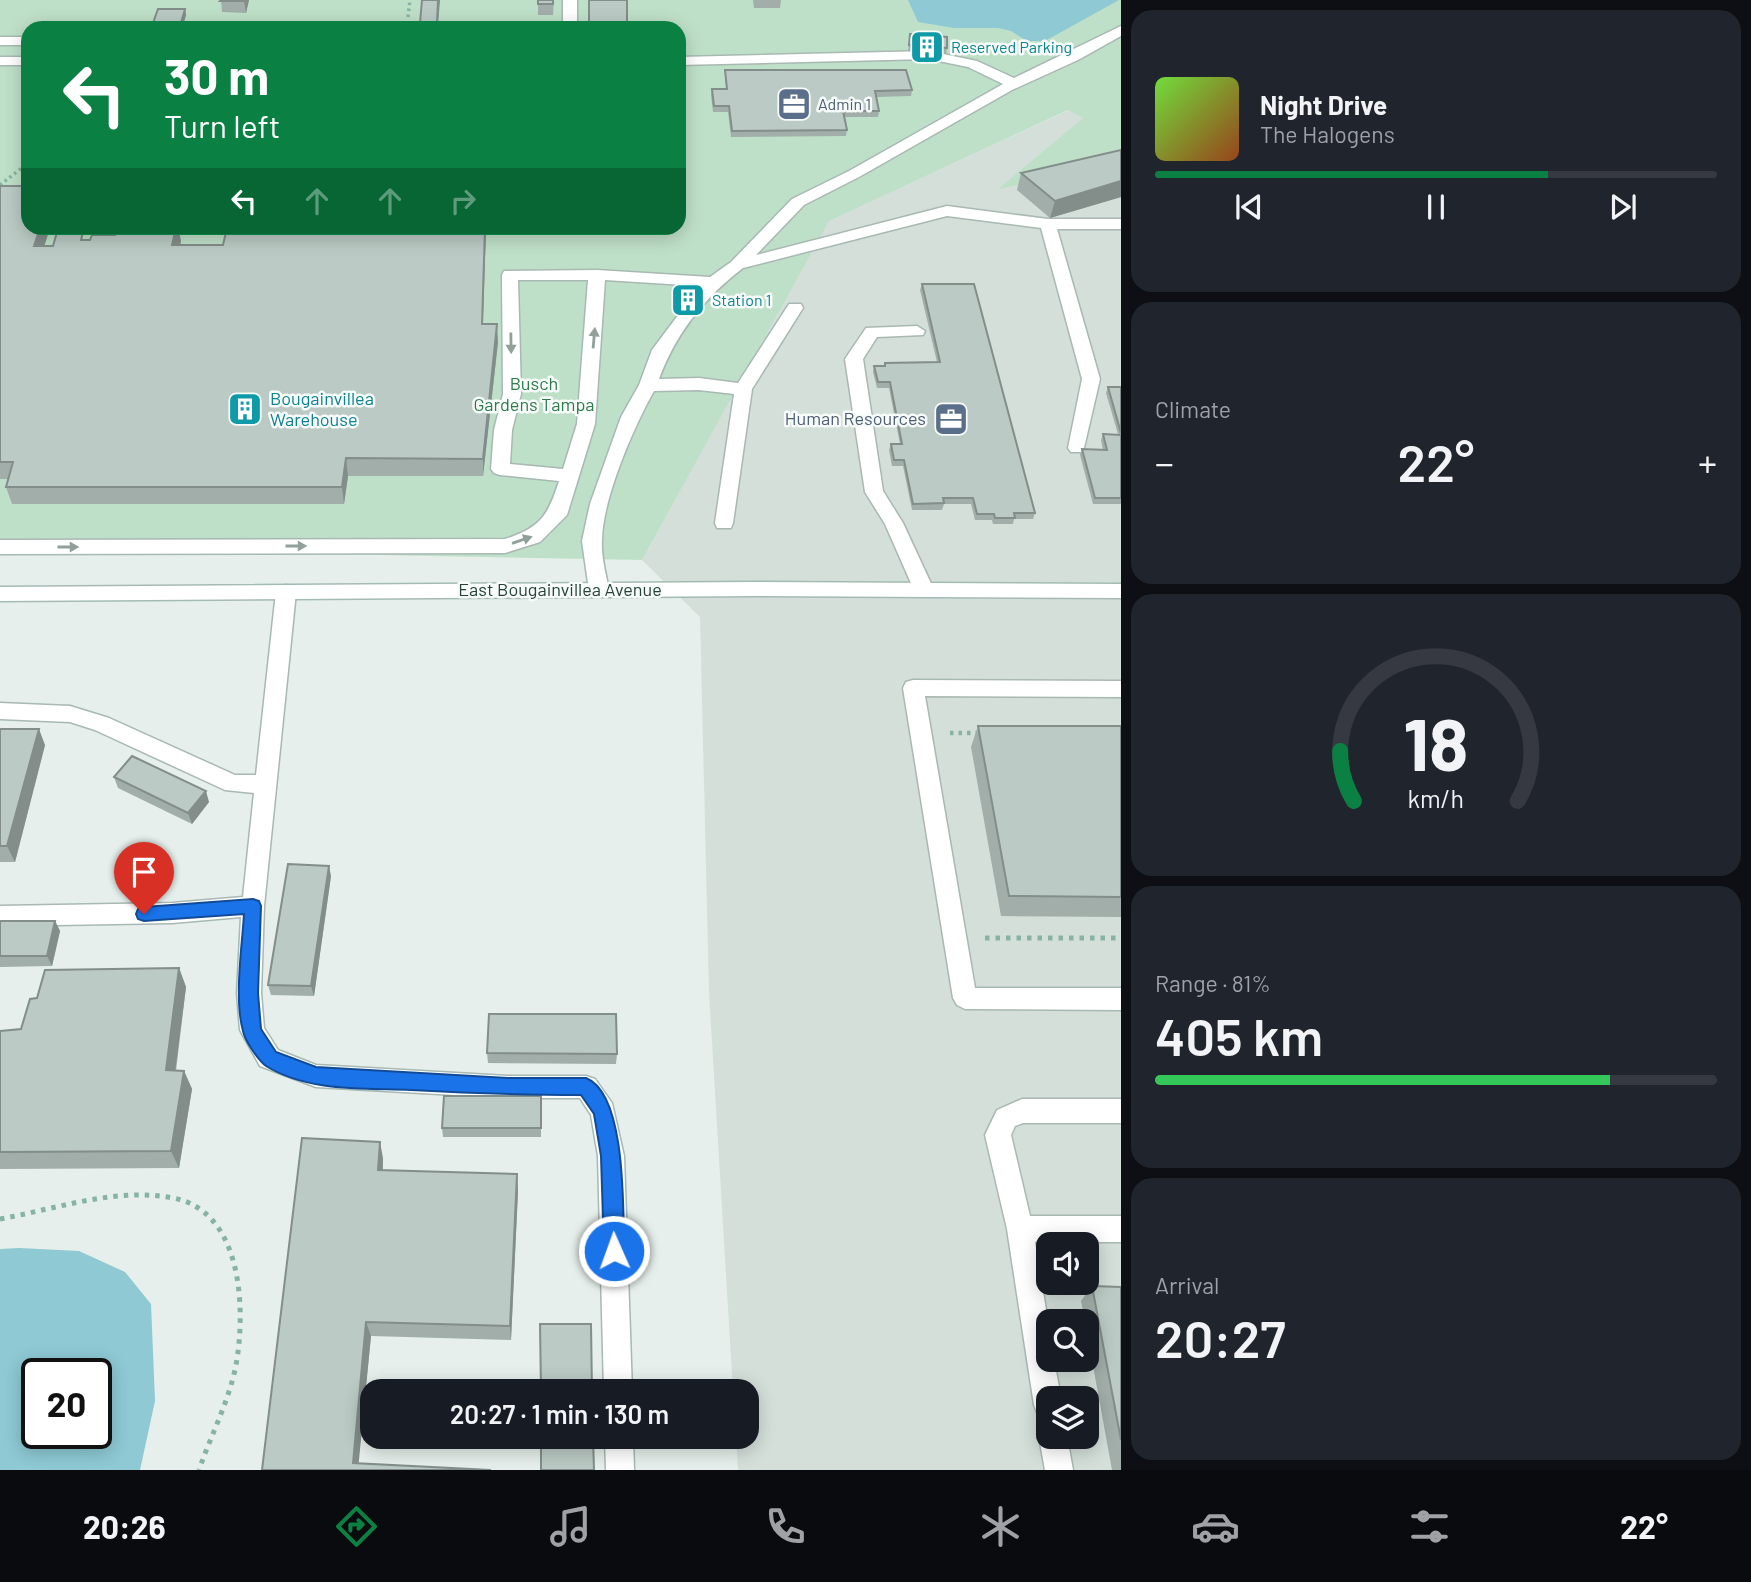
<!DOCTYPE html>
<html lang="en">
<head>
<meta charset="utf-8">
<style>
	:root { --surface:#171b24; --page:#20242c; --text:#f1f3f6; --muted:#9ea1a6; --line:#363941; --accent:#0b8043 }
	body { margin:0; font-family:Barlow,sans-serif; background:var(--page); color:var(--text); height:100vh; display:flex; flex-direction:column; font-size:26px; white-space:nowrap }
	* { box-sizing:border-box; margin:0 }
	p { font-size:23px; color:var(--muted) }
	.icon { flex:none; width:38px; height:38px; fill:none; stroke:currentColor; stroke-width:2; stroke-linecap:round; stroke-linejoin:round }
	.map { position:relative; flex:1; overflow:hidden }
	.details { display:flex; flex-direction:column; gap:10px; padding:10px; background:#0d0f14; width:630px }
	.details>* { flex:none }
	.guide { position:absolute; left:21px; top:21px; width:665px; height:214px; border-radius:21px; box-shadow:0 4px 18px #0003; background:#0b8043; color:#fff; overflow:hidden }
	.fabs { position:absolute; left:1036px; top:1232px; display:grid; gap:14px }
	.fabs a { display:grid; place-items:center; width:63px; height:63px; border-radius:14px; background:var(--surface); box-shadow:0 4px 18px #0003; font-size:35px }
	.speed { position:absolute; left:21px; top:1358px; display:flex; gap:14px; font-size:35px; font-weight:700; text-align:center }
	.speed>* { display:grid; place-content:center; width:91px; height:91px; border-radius:50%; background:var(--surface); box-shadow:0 4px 18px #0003; line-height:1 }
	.speed .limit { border:4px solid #111; border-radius:10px; background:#fff; color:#111 }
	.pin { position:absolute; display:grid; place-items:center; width:60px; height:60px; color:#fff; margin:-72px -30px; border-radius:50% 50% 50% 0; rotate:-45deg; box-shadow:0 0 7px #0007 }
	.pin .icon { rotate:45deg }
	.me { position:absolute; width:77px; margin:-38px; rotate:358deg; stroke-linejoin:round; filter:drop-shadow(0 0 5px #0008) }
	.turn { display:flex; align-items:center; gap:24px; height:147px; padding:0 28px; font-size:32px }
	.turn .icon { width:91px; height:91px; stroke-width:2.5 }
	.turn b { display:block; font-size:49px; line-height:60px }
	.lanes { display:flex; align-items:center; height:66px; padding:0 28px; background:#0003; justify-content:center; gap:35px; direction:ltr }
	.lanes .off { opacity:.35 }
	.big { font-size:52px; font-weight:600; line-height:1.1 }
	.details .tile { flex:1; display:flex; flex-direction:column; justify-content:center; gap:10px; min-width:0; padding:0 24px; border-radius:21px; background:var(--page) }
	.details .dial { align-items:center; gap:0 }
	.dial svg { height:182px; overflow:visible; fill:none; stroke:var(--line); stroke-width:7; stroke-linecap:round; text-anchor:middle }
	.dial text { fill:var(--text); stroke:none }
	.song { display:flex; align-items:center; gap:21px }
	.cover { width:84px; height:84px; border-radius:10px; background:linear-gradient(135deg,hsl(100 70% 55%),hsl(20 70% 35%)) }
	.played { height:7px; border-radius:4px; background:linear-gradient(90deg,var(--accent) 70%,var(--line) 70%) }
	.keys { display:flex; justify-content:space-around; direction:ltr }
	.heat { display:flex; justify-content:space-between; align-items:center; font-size:38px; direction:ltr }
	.charge { height:10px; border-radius:5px; background:linear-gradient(90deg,#34c759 81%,var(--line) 0) }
	.trip { position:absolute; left:360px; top:1379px; width:399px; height:70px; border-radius:21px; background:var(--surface); box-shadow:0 4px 18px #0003; font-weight:600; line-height:70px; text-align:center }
	.tabs { display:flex; height:112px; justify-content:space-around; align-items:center; background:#090b0e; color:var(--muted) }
	.tabs .icon { width:49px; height:49px }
	.tabs .active { color:var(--accent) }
	.tabs b { font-size:32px; color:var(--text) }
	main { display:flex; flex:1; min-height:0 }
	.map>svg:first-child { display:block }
	.built { fill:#d4dfda; fill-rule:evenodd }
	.green { fill:#bfe0c8; fill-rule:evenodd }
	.water { fill:#8ec9d4; fill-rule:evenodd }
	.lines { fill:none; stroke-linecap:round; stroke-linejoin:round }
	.lane-casing { stroke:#a8b8b2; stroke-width:3 }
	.secondary-casing { stroke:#a4bbb3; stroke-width:3 }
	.path-far2 { stroke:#86b3a5; stroke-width:3.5; stroke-dasharray:2.5 3.5; stroke-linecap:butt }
	.path-far1 { stroke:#86b3a5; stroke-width:4.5; stroke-dasharray:3.5 5; stroke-linecap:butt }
	.path { stroke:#86b3a5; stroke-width:5; stroke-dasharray:4.5 6; stroke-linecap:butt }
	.lane { fill:#fff; fill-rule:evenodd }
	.secondary { fill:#fff; fill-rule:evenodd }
	.wall { fill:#a1aea9 }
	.shaded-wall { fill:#838d89 }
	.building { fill:#bbcac4; stroke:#838d89; stroke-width:2 }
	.oneway { fill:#92a09c }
	.route { fill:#1a73e8; stroke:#114b97; stroke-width:2 }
	.labels { text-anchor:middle; stroke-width:5; stroke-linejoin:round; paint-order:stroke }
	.far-culture-label { font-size:16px; fill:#0d838f; stroke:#f7fbf9; text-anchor:start }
	.far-service-label { font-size:16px; fill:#4e5e75; stroke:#f7fbf9; text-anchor:start }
	.park-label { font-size:18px; fill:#2d7a4b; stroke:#f7fbf9 }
	.culture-label { font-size:18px; fill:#0d838f; stroke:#f7fbf9; text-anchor:start }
	.service-label { font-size:18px; fill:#4e5e75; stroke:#f7fbf9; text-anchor:end }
	.street-label { font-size:18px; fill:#24423a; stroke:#f7fbf9 }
</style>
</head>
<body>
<main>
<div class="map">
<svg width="1121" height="1470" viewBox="0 0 1121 1470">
	<rect width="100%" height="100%" fill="#e6efeb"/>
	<path class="built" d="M 1121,86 L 1121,1470 L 738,1470 L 736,1437 L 747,1437 L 747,1391 L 733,1391 L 709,992 L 700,617 L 642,560 L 828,221 ZM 1048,1244 L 1087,1244 L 1087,1283 L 1048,1283 ZM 1048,1321 L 1087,1321 L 1087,1360 L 1048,1360 ZM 1048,1398 L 1087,1398 L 1087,1437 L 1048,1437 Z"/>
	<path class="green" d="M 0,0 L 1121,0 L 1121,164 L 998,189 L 1083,118 L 1068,110 L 829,221 L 642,560 L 273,553 L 0,554 ZM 28,28 L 679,28 L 679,228 L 28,228 Z"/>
	<g class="water">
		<polygon points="908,0 1119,0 1045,41 1027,41 1011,31 998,28 954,28 918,22"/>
		<path d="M 19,1248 L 79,1251 L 125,1272 L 151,1304 L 155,1401 L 140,1470 L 0,1470 L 0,1249 ZM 37,1374 L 96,1374 L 96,1433 L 37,1433 Z"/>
	</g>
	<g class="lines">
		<g class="lane-casing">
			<g id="lane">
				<rect x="563" y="0" width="14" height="28"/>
				<path d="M 1121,26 L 1121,36 L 1078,60 L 1012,90 L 859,177 L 804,205 L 756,255 L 947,206 L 1048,219 L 1121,219 L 1121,229 L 1057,229 L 1100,379 L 1083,452 L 1071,452 L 1068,448 L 1082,379 L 1041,228 L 947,216 L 743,268 C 705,297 676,333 659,379 L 699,378 L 738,383 L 789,304 L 801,304 L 803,308 L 752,389 L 733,523 L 731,528 L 717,528 L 715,523 L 734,394 L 699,390 L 654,391 C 634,426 602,500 602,541 C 601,557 606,574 609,590 L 606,595 L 592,595 L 589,590 L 582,541 L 590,504 L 621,417 L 639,385 L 652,350 L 700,286 L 605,280 L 595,424 L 567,515 L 540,542 L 505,553 L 0,554 L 0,540 L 505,539 C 540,528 548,516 559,481 L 500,475 L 494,473 L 491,469 L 494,430 L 503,394 L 502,275 L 504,271 L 597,270 L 710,277 L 731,262 L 792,199 L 849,171 L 1003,84 L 968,67 L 929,59 L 679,65 L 679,57 L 929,51 L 977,61 L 1014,78 ZM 518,280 L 588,280 L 577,424 L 563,469 L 510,464 L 512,430 L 521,394 Z"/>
				<rect x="0" y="37" width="28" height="8"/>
				<rect x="0" y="57" width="28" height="8"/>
				<polygon points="917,326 925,331 923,335 877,337 863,359 883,491 903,523 934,590 931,595 917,595 914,590 885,524 865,492 845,359 866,328"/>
				<polygon points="286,585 293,587 296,592 264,906 261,993 264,1028 278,1050 316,1065 508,1076 586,1076 595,1079 612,1103 624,1156 632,1391 604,1391 598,1156 591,1115 580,1098 508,1098 316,1087 260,1066 240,1030 237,993 241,917 172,923 0,926 0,906 172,903 243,897 254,793 225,790 95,730 70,722 0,719 0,703 70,706 109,718 235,775 256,775 276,592 279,587"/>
				<polygon points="913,680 1121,681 1121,697 925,696 975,988 1121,988 1121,1010 965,1009 957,1005 953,998 903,688 906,682"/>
				<polygon points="1022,1099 1121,1099 1121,1123 1023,1123 1015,1126 1011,1135 1030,1216 1121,1216 1121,1242 1035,1242 1048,1322 1048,1360 1054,1360 1061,1398 1048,1398 1048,1419 1038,1415 1034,1405 1007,1229 985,1135 997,1110"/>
				<polygon points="1048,1425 1048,1437 1067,1437 1073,1470 1045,1470 1039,1437 1043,1427"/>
				<polygon points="605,1437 633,1437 634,1470 606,1470"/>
			</g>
		</g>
		<g class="secondary-casing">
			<polygon id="secondary" points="753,582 1121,584 1121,598 753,596 0,601 0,587"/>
		</g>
		<g class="path-far2">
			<polyline points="408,17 410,0"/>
			<polyline points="0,185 28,163"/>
		</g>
		<polyline class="path-far1" points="950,733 980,733"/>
		<g class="path">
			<polyline points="985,938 1121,938"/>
			<path d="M 0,1219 C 56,1209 116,1187 173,1198 C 243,1211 246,1310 236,1365 C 229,1401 211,1435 199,1470"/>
		</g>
		<use href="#lane" class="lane"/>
		<use href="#secondary" class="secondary"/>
	</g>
	<g class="wall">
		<polygon points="221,0 249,0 246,13 222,12"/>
		<polygon points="422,0 440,0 438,28 420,28"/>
		<polygon points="538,0 554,0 553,15 538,15"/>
		<rect x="589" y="0" width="38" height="28"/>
		<polygon points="753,0 781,0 780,8 754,8"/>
		<polygon points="185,9 186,15 183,28 154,28 153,23"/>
		<polygon points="910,34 947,48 946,54 908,51"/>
		<polygon points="725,70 912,90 911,96 877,97 879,111 878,117 844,117 847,130 846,136 731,137 728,112 713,112 711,95 712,89 726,89"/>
		<polygon points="1121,150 1121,197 1050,218 1017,190 1021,173"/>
		<polygon points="0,186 44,246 53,246 115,235 118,228 178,228 181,241 180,245 223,245 227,228 486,228 483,324 498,342 483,476 348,476 344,504 12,504 6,487 8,479 0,479"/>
		<polygon points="922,284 1035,513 1033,519 1014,519 1013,524 993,524 992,520 975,520 971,504 944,504 942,510 912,510 903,466 892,466 889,450 891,444 900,444 889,388 877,388 873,372 874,366 884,366 885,363 937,362 920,290"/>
		<polygon points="682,296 695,297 688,304 682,302"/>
		<polygon points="1108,387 1121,387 1121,504 1093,504 1080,455 1082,449 1103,450 1101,440 1103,434 1118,434 1106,393"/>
		<polygon points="978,726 1121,726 1121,917 1001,916 971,747"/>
		<polygon points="0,729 45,745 15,862 0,862"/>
		<polygon points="114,777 209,802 192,824 118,788"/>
		<polygon points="331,876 314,996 271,995 268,985"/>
		<polygon points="0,921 55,921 60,931 52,966 0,967"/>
		<polygon points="179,968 186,987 176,1071 184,1071 192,1089 179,1168 0,1169 0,1031 21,1029 37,998"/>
		<polygon points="487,1053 617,1054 616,1064 488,1063"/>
		<polygon points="541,1096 541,1137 443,1137 442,1128"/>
		<polygon points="383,1158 383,1170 517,1174 518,1191 511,1340 371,1336 358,1463 262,1470"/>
		<polygon points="1092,1286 1121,1287 1121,1470 1112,1470 1087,1333 1087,1321 1085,1321 1081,1301"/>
	</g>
	<g class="shaded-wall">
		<polygon points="245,0 249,0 246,13 244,1"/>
		<polygon points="438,0 440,0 437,28 437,23"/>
		<polygon points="185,9 186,15 182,28 181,23"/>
		<polygon points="1121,181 1121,197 1050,218 1055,201"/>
		<polygon points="40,228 50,228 39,263 34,246"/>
		<polygon points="176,228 178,228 181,241 176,262 172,245"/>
		<polygon points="485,228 486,228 482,341 482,324"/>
		<polygon points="695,291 695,297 688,304 688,298"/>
		<polygon points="497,324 498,342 483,476 483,459"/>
		<polygon points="346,458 348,476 344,504 342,487"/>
		<polygon points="39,729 45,745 15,862 7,846"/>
		<polygon points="206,791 209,802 192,824 188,813"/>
		<polygon points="329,866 331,876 314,996 311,986"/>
		<polygon points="55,921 60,931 52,966 47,956"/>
		<polygon points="179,968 186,987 173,1088 166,1070"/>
		<polygon points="184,1071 192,1089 179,1168 171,1151"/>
		<polygon points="380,1142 383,1158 382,1187 378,1170"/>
		<polygon points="517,1174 518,1191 511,1340 510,1326"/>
		<polygon points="366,1322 371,1336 358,1470 353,1463"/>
	</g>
	<g class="building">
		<polygon points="221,0 245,0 244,1 220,1"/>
		<polygon points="422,0 438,0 437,23 420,23"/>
		<rect x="538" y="0" width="15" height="4"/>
		<rect x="589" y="0" width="38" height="23"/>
		<polygon points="158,9 185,9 181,23 153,23"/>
		<polygon points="910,34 947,37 947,48 909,45"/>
		<polygon points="725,70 906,70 912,90 875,91 879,111 843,111 847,130 732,131 729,106 714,106 712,89 727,89"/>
		<polygon points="1121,150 1121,181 1055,201 1021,173"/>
		<polygon points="0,186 28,186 28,228 40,228 34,246 53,246 57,232 83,232 81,240 90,240 92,235 115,235 118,228 176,228 172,245 223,245 227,228 485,228 482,324 497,324 483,459 346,458 342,487 6,487 13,462 0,462"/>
		<polygon points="922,284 974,284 1035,513 1014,513 1015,518 995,518 994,514 977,514 973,498 943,498 944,503 913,504 904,460 894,460 891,444 902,444 890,382 878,382 874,366 885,366 885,363 940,362"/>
		<polygon points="689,289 695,291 688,298 682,296"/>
		<polygon points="1108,387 1121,387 1121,433"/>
		<polygon points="1103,434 1121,435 1121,498 1095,498 1082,449 1107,450"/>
		<polygon points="978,726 1121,726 1121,897 1009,896"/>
		<polygon points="0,729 39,729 7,846 0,846"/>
		<polygon points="132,756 206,791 188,813 114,777"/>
		<polygon points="288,864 329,866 311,986 268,985"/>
		<polygon points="0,921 55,921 47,956 0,956"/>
		<polygon points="179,968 166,1070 184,1071 171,1151 0,1152 0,1031 21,1029 30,999 37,998 45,970"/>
		<polygon points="489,1014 616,1014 617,1054 487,1053"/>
		<polygon points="444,1096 541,1096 541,1128 442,1128"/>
		<polygon points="302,1138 380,1142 378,1170 517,1174 510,1326 366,1322 353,1463 491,1470 262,1470"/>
		<polygon points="1092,1286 1121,1287 1121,1440"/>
		<polygon points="540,1324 591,1324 592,1391 541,1391"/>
		<polygon points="541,1437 593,1437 594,1470 541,1470"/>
	</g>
	<defs><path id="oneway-solid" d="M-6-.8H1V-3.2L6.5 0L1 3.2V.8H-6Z" transform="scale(1.75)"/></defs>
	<g class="oneway">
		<use href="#oneway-solid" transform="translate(594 338) rotate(-85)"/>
		<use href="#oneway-solid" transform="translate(511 343) rotate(89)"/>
		<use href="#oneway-solid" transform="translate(522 540) rotate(-19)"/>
		<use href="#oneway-solid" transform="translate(296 546)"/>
		<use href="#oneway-solid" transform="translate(68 547)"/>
	</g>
	<path class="route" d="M 253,899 L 259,901 L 261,906 L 258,993 L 261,1029 L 276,1052 L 316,1067 L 508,1078 L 586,1078 C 627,1094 623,1213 624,1251 L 621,1258 L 614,1261 L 607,1258 L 604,1251 L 601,1156 L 594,1114 L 581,1095 C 524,1095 468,1093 411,1090 C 364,1088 308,1092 266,1066 C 258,1060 245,1041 243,1031 C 234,998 242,948 244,914 L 144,921 L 138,919 L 136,914 L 138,909 L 144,907 Z"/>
	<defs>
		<g id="building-square" transform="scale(1.75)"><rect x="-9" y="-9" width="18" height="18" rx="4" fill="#0f9aa8" stroke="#f7fbf9"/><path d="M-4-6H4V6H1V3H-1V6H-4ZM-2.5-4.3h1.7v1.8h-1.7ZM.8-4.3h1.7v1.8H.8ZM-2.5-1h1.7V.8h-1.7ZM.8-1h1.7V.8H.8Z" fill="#fff"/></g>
		<g id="office-square" transform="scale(1.75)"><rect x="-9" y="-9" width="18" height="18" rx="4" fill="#5c6f8a" stroke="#f7fbf9"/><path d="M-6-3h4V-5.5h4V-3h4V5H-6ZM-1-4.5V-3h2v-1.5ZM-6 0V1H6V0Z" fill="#fff"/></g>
	</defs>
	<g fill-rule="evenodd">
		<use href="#building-square" x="927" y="47"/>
		<use href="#office-square" x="794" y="104"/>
		<use href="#building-square" x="688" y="300"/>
		<use href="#building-square" x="245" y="409"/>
		<use href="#office-square" x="951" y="419"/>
	</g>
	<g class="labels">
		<g class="far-culture-label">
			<text x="951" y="53">Reserved Parking</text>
			<text x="712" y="306">Station 1</text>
		</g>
		<g class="far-service-label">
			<text x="818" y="110">Admin 1</text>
		</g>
		<g class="park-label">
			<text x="534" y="390">Busch<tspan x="534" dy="21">Gardens Tampa</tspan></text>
		</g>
		<g class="culture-label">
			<text x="270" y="405">Bougainvillea<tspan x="270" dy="21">Warehouse</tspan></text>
		</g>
		<g class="service-label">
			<text x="926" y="425">Human Resources</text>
		</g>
		<g class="street-label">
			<text x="560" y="596">East Bougainvillea Avenue</text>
		</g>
	</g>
</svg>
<div class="fabs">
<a><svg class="icon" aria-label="sound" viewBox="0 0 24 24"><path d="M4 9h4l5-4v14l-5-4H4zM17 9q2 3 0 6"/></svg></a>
<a><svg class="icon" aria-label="search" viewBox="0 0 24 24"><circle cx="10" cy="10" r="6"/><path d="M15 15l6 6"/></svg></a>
<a><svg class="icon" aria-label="layers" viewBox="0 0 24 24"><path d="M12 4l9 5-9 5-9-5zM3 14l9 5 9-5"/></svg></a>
</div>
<div class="speed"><div class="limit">20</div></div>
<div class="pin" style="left:144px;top:914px;background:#d93025"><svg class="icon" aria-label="arrive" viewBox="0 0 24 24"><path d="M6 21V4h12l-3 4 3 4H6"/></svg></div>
<svg class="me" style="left:614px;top:1251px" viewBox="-20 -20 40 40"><circle r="17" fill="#1a73e8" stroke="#fff" stroke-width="3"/><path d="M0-11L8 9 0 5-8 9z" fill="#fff"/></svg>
<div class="trip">20:27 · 1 min · 130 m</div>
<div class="guide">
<div class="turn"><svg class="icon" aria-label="left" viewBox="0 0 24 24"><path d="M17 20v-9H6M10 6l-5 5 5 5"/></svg><div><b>30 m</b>Turn left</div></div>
<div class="lanes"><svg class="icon" aria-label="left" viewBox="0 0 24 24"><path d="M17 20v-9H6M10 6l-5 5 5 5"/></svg><svg class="icon off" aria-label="ahead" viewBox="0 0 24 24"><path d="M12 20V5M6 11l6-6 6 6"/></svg><svg class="icon off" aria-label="ahead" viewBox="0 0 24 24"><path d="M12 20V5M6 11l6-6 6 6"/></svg><svg class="icon off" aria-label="right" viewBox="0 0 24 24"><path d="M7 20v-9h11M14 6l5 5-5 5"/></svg></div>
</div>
</div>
<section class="details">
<div class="tile">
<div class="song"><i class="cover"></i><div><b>Night Drive</b><p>The Halogens</p></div></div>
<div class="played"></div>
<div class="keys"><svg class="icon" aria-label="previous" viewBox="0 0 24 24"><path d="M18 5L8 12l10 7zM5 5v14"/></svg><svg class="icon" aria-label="pause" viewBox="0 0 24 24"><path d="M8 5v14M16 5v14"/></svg><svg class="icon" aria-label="next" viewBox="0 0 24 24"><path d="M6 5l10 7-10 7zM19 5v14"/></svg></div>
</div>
<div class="tile"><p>Climate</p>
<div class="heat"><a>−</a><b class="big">22°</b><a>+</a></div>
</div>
<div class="tile dial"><svg viewBox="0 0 100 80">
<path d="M14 69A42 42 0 1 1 86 69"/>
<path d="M14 69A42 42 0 0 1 8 47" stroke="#0b8043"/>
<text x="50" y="56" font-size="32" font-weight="700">18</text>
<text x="50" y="72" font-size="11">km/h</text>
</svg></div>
<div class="tile"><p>Range · 81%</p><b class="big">405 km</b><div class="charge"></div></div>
<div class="tile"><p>Arrival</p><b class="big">20:27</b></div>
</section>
</main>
<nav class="tabs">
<b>20:26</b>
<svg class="icon active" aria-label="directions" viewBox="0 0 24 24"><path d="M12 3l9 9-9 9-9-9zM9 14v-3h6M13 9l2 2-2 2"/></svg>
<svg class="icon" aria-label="music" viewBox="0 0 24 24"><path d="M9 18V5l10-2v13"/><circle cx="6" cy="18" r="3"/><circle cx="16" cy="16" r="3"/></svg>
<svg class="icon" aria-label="phone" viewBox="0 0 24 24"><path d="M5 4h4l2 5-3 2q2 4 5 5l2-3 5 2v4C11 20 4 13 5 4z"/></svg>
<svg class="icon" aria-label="climate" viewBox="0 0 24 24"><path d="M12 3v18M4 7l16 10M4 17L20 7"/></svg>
<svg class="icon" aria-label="car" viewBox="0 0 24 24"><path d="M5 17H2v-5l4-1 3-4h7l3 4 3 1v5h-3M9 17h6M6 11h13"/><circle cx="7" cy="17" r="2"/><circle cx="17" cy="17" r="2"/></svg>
<svg class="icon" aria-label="filters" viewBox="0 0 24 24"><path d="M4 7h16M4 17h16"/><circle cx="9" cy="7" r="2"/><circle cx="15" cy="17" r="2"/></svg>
<b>22°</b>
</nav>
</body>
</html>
